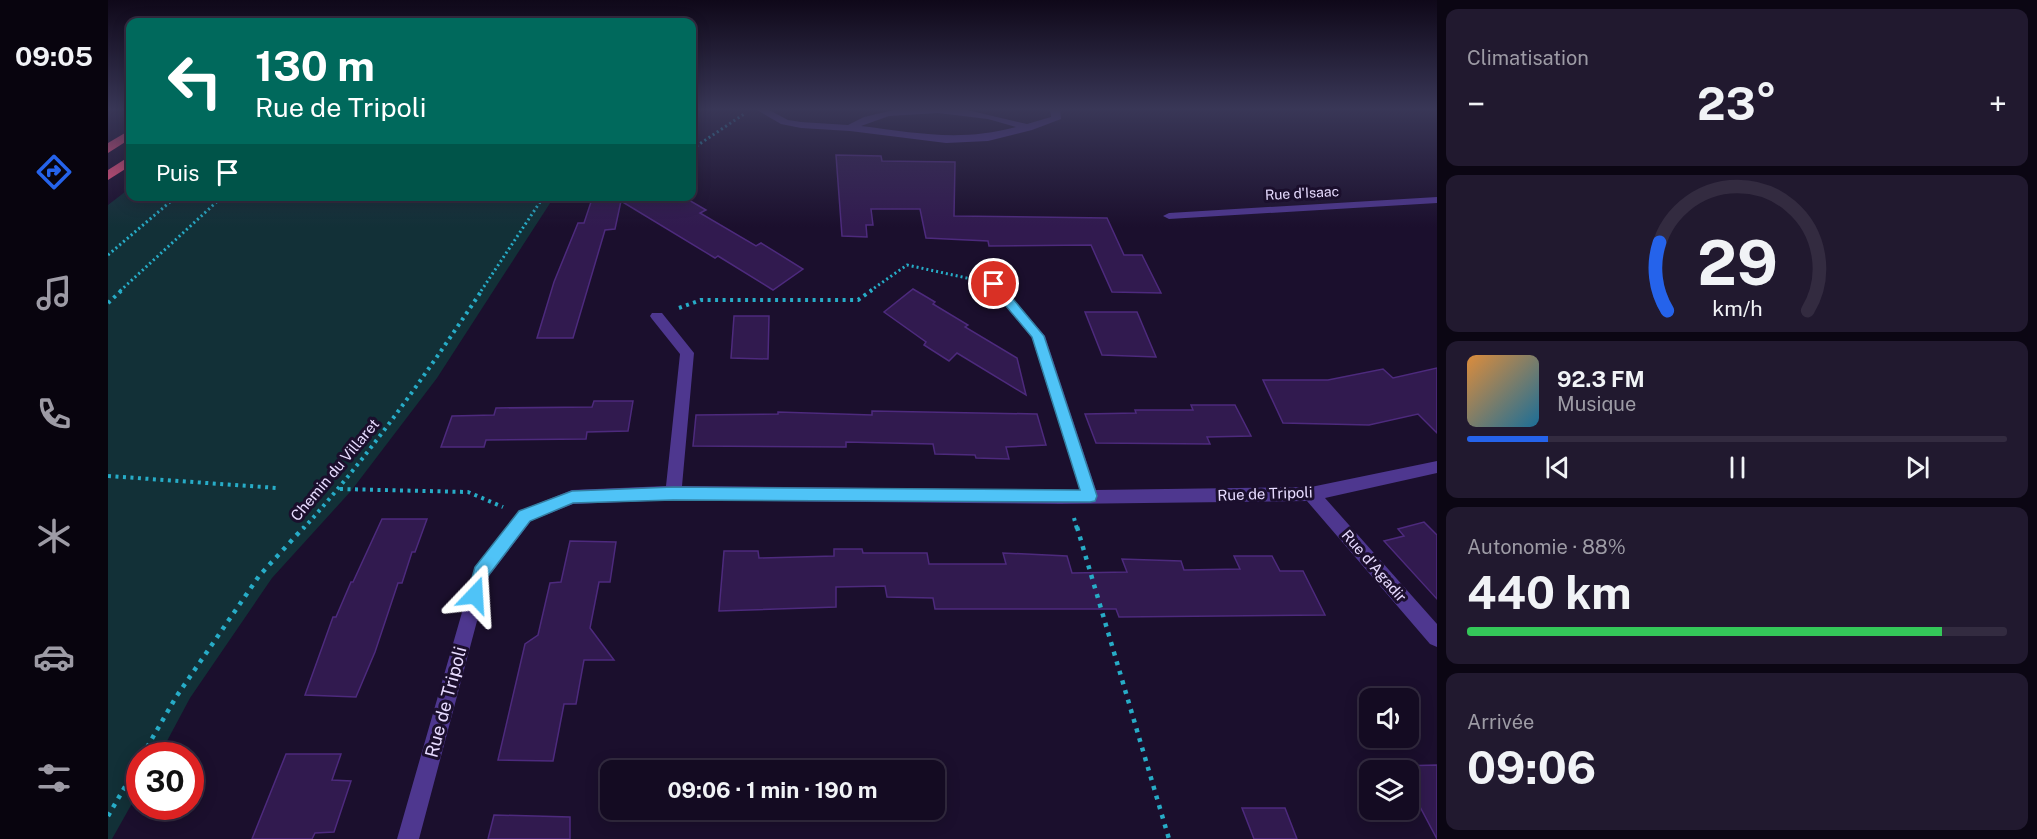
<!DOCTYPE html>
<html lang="fr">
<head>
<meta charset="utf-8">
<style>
	:root { --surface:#140b22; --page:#21192f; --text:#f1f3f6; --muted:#9d9ba5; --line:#332b40; --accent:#2563eb }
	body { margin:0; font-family:"Public Sans",sans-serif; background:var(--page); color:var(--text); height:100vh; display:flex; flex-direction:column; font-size:22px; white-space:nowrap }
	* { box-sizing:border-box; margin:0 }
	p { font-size:20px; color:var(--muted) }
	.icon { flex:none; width:33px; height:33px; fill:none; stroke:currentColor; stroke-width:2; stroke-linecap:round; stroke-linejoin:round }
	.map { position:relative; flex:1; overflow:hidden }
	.sheet { display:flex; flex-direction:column; gap:9px; padding:9px; background:#0b0613; width:600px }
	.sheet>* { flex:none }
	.hud { position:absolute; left:18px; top:18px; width:570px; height:183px; border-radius:12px; box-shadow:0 3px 15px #0003,0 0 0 2px var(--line); background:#00695c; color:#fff; overflow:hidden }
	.tools { position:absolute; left:1251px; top:688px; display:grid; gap:12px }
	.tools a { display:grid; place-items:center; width:60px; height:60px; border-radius:12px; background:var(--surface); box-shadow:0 3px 15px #0003,0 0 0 2px var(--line); font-size:30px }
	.speed { position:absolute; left:18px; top:742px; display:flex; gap:12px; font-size:30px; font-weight:700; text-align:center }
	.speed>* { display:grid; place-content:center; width:78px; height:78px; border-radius:50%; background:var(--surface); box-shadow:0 3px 15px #0003,0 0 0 2px var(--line); line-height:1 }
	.speed .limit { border:9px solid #d22; background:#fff; color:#111 }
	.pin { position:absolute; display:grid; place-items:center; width:51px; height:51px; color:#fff; margin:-26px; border:3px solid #fff; border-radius:50%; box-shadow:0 2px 6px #0007 }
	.me { position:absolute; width:66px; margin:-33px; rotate:20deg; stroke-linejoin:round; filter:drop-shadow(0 0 4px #0008) }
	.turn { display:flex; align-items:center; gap:21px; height:126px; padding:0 30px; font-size:27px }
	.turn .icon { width:78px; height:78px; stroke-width:2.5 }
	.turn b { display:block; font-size:42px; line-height:51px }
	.then { display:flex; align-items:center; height:57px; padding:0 30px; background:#0003; gap:12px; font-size:22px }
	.big { font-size:45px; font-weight:700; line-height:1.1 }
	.sheet .card { flex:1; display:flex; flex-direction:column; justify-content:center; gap:9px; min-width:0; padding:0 21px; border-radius:12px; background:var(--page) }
	.sheet .dial { align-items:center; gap:0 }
	.dial svg { height:156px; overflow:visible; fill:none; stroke:var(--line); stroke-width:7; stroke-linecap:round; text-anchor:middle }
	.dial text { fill:var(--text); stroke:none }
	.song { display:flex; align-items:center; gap:18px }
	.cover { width:72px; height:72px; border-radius:9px; background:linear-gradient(135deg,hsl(30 70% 55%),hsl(200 70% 35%)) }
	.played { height:6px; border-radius:3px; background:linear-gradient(90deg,var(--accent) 15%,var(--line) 15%) }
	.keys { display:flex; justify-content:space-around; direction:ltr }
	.heat { display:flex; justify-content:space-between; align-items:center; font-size:33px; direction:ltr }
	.charge { height:9px; border-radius:4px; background:linear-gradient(90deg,#34c759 88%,var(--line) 0) }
	.trip { position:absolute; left:492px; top:760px; width:345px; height:60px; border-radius:12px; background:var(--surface); box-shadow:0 3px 15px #0003,0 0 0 2px var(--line); font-weight:700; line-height:60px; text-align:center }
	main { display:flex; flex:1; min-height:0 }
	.tabs { display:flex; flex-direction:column; width:108px; justify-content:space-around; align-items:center; background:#08040e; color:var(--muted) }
	.tabs .icon { width:42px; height:42px }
	.tabs .selected { color:var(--accent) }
	.tabs b { font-size:27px; color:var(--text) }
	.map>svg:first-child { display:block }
	.green { fill:#123037 }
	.building { fill:#311a4f; stroke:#4d2a7d; stroke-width:1.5 }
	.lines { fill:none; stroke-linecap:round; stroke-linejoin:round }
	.path-far2 { stroke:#27acc7; stroke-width:3; stroke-dasharray:2 3; stroke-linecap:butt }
	.path-far1 { stroke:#27acc7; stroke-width:4; stroke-dasharray:3 4.5; stroke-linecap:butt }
	.path { stroke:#27acc7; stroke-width:4.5; stroke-dasharray:4 6; stroke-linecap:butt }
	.lane { fill:#4e378f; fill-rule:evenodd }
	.street { fill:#4e378f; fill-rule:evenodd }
	.highway { fill:#ff5681; fill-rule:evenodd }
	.route { fill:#4fc3f7; stroke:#337fa1; stroke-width:1.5 }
	.labels { text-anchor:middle; stroke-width:6; stroke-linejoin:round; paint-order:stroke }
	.far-street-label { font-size:14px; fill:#e7dbff; stroke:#1b0f2d }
	.street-label { font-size:15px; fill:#e7dbff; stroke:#1b0f2d }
	.near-street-label { font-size:18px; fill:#e7dbff; stroke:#1b0f2d }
</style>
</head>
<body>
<main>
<nav class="tabs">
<b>09:05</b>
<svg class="icon selected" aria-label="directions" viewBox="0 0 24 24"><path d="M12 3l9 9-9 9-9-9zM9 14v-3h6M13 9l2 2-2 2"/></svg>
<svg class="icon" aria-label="music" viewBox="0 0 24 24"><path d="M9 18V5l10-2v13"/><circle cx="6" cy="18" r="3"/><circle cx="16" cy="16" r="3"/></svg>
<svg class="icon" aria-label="phone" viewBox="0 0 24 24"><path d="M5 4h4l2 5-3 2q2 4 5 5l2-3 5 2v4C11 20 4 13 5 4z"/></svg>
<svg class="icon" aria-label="climate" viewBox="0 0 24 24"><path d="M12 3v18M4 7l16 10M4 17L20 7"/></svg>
<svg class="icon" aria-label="car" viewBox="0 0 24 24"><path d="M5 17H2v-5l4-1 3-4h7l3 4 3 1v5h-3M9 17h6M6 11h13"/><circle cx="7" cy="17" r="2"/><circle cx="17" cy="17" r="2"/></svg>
<svg class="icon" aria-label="filters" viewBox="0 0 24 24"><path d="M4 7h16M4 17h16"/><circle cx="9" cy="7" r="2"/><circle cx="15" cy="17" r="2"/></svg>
</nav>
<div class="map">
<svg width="1329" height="839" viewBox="0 0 1329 839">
	<rect width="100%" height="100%" fill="#1b0f2d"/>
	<polygon class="green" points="22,188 22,196 446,197 329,378 243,491 164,578 82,698 51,756 32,756 31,791 4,839 0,839 0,205"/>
	<g class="building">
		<polygon points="728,155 773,156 774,161 847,162 846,216 999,218 1016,255 1034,255 1053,293 1004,292 983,245 881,246 880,241 818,238 812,209 763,209 765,225 758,225 759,237 734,236"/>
		<polygon points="504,196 574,196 598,210 592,213 648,246 653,243 695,269 665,290 610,256 607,258 513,201 507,229 497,230 465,338 429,338 446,282 470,223 476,223 483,202 512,201"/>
		<polygon points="805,289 827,302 825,304 860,325 857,327 909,358 918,395 849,353 841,361 816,345 818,342 776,312"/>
		<polygon points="977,312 1029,312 1048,357 994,355"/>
		<polygon points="626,316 661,316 660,359 623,358"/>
		<polygon points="1329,368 1329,433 1310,414 1261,425 1175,423 1155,380 1220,380 1275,369 1285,378"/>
		<polygon points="486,401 525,401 520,431 479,432 478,439 378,440 376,447 333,447 344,416 386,415 388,408 484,407"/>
		<polygon points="1083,405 1127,405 1143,436 1099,437 1102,444 988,443 977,414 1028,413 1027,410 1085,410"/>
		<polygon points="764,411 929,414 938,445 898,447 901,459 868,458 867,455 827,454 825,444 738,442 738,447 585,446 588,415 670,414 670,412 764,415"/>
		<polygon points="274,519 319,519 307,552 304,552 294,583 290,583 267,652 248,697 197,695 225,617 228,617 243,582 245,582"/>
		<polygon points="1316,522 1329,535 1329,599 1276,541 1296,536 1290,529"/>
		<polygon points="462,541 508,542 502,582 491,582 482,628 506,660 476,660 468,704 456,704 445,761 390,760 417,644 430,635 442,583 453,582"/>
		<polygon points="726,549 754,549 755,553 819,553 821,564 898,564 895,553 959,556 964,573 1019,572 1014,559 1073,561 1076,570 1132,569 1126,556 1164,556 1172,571 1195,571 1217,615 1011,617 1008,609 827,609 825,598 779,597 777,586 728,587 728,607 611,611 616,551 650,551 651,558 726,556"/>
		<polygon points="178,754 233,754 224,780 243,781 226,832 207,833 204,839 144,839"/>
		<polygon points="1329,765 1329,839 1300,784 1300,771 1294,771 1291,766"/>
		<polygon points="1134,808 1177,808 1189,839 1146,839"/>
		<polygon points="386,815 462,817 462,839 380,839"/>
	</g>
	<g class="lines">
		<g class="path-far2">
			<polyline points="584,149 636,114"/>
			<polyline points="0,255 69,196"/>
			<polyline points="12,291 115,196"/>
			<polyline points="373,291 436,196"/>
			<polyline points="762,291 799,265 868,280"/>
		</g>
		<g class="path-far1">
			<polyline points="0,303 14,290"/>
			<polyline points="571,308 593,300 750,300 764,290"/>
			<polyline points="0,476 169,488"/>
			<polyline points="232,489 360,492 395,507"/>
			<polyline points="966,518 969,529"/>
			<path d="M 195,529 C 262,455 319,373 374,290"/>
		</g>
		<g class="path">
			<polyline points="969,527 1061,839"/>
			<polyline points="34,756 68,697 151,576 196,527"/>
			<polyline points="0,816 32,761"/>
		</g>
		<polygon class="lane" points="1329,197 1329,203 1061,219 1055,216 1061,213"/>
		<g class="street">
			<path d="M 649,110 L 661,110 L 680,120 L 693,122 L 740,125 L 756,117 L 786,110 L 859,110 L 919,124 L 943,117 L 942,110 L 952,110 L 953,119 L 924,130 L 880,141 L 838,143 L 742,131 L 693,128 L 673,124 ZM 830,113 L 880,119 L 908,127 C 852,142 809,133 753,126 L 781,116 Z"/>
			<polygon points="886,280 890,281 937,336 988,490 1203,487 1329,461 1329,473 1217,498 1329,624 1329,647 1322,644 1199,501 952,504 565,500 465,504 423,521 381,576 311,839 289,839 367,567 411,511 464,490 558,486 572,354 544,319 542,316 544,313 554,313 586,353 574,486 972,490 924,338 882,287 880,284 882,281"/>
		</g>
		<g class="highway">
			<polygon points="22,130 22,139 0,153 0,143"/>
			<polygon points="22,156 22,166 0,180 0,170"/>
		</g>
	</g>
	<linearGradient id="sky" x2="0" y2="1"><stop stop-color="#0f0819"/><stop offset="0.48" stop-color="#393757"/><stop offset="1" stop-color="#393757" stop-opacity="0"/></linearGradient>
	<rect width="1329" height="227" fill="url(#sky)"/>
	<polygon class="route" points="886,280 890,281 936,336 989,496 987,501 982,502 565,500 465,503 422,521 380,576 373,600 367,602 361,600 359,595 367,567 411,511 464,491 565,487 972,490 924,337 882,287 882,281"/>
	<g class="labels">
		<g class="far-street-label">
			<text transform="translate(1194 193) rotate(-3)" y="5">Rue d'Isaac</text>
		</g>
		<g class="street-label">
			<text transform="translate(227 470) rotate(-50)" y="5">Chemin du Villaret</text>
			<text transform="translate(1157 494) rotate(-2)" y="5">Rue de Tripoli</text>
			<text transform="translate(1266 566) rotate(49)" y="5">Rue d'Agadir</text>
		</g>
		<g class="near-street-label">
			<text transform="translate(338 702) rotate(-75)" y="6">Rue de Tripoli</text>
		</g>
	</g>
</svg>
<div class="tools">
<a><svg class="icon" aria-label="sound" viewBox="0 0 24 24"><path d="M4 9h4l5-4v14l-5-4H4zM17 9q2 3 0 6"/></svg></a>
<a><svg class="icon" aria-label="layers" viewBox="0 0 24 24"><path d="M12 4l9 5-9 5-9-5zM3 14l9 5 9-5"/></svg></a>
</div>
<div class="speed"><div class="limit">30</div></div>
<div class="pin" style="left:886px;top:284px;background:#d93025"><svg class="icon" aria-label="arrive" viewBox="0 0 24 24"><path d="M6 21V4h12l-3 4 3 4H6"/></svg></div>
<svg class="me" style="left:367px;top:595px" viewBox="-20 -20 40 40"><path d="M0-17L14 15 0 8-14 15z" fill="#4fc3f7" stroke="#fff" stroke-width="4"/></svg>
<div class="trip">09:06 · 1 min · 190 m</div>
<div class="hud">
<div class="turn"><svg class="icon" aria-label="left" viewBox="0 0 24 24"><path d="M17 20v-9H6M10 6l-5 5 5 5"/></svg><div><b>130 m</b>Rue de Tripoli</div></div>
<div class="then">Puis<svg class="icon" aria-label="arrive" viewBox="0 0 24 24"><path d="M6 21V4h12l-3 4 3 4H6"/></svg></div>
</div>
</div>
<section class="sheet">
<div class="card"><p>Climatisation</p>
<div class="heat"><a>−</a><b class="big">23°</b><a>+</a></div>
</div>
<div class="card dial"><svg viewBox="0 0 100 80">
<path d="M14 69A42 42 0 1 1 86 69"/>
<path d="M14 69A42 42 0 0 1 10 34" stroke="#2563eb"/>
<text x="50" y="56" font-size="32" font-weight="700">29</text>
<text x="50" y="72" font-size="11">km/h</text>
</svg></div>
<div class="card">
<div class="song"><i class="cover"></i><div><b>92.3 FM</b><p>Musique</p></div></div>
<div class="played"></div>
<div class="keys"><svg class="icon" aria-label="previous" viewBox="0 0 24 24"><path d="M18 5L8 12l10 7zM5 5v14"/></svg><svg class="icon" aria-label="pause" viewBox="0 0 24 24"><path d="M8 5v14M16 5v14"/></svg><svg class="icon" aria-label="next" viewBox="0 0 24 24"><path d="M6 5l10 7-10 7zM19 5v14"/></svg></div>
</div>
<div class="card"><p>Autonomie · 88%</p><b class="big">440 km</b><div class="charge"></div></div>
<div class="card"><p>Arrivée</p><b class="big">09:06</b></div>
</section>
</main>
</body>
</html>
